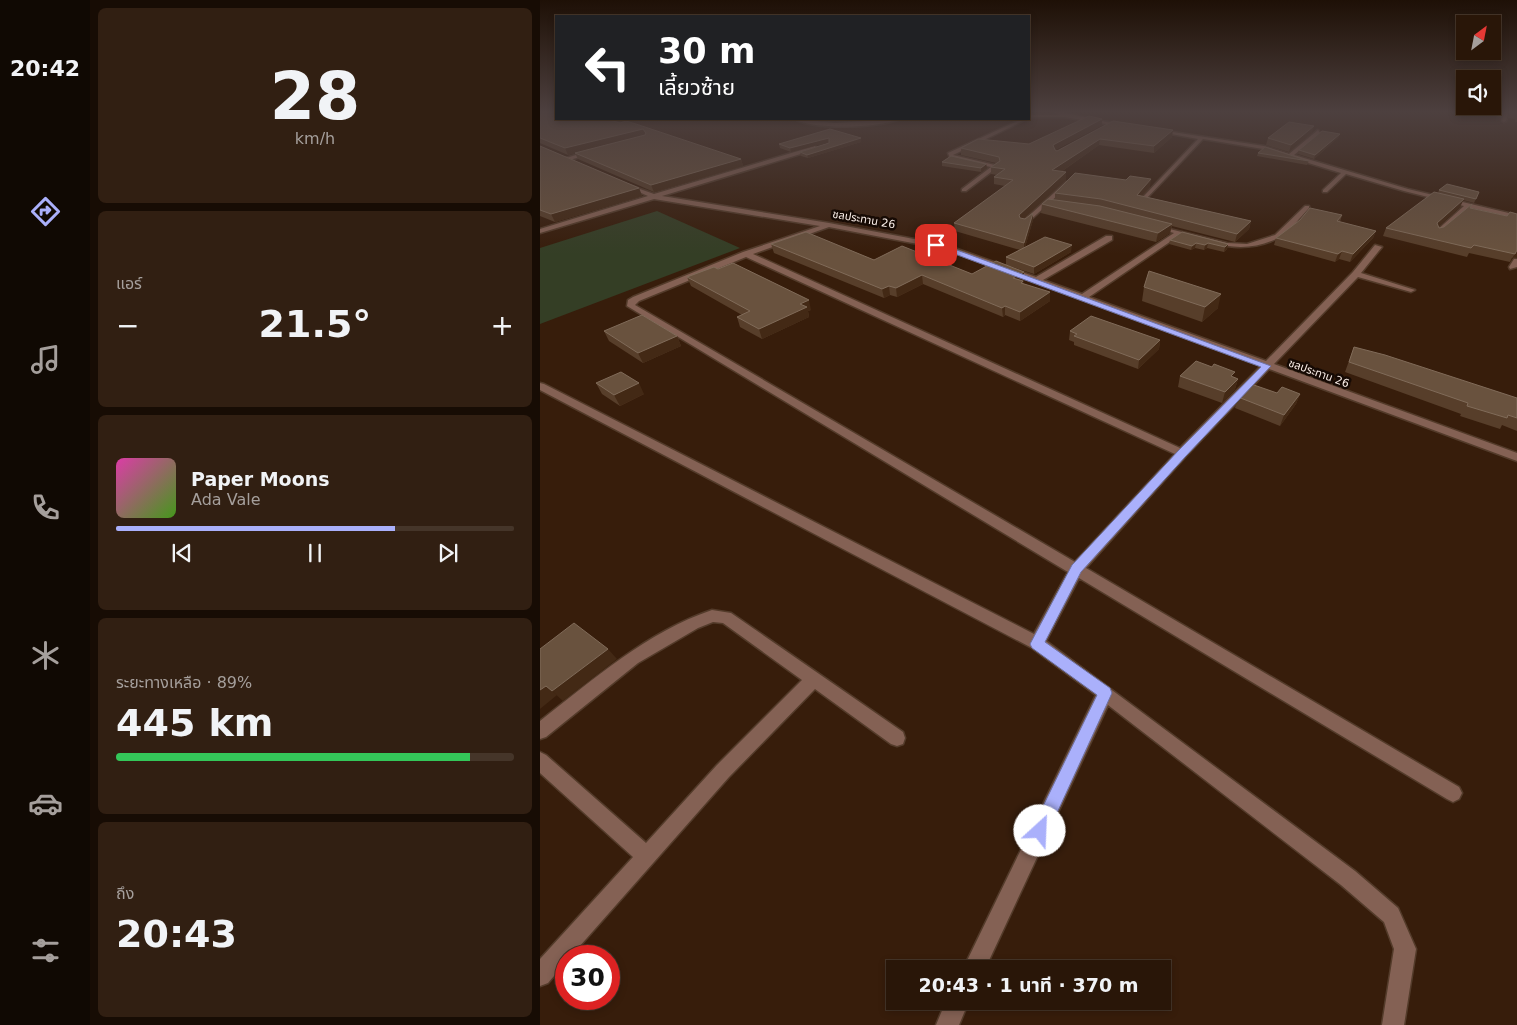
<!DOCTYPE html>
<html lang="th">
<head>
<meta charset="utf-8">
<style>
	:root { --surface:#291608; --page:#311f12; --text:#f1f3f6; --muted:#a59f9c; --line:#453529; --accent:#aab0fb }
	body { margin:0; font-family:"DejaVu Sans","Noto Sans Thai",sans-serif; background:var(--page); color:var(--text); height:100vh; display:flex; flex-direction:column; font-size:19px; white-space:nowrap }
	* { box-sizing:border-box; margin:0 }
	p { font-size:16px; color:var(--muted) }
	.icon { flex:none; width:28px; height:28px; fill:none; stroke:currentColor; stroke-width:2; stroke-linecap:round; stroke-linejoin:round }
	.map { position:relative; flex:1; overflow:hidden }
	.side { display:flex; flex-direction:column; gap:8px; padding:8px; background:#170c04; width:450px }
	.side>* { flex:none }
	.guide { position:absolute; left:15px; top:15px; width:475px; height:105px; border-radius:0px; box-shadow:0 2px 8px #0003,0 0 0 1px var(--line); background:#202124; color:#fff; overflow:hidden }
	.needle { width:32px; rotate:32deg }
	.tools { position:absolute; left:916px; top:15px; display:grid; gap:10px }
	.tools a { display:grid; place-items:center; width:45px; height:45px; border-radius:0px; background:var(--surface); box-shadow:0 2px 8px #0003,0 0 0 1px var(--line); font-size:25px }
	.speed { position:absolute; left:15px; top:945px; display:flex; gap:10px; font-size:25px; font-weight:700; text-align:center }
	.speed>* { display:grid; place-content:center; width:65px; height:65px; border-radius:50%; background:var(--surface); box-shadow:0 2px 8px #0003,0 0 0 1px var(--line); line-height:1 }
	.speed .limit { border:8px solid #d22; background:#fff; color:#111 }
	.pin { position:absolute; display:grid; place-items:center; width:42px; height:42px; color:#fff; margin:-21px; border-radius:10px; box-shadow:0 2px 8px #0006 }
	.me { position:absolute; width:55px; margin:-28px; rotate:25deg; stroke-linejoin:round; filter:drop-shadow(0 0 4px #0008) }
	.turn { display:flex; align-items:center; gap:18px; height:105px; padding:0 20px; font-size:22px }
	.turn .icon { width:65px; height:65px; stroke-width:2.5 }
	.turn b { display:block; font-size:35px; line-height:42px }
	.big { font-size:38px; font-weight:700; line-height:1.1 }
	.side .card { flex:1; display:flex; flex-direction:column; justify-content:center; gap:8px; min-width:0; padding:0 18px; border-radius:8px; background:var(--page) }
	.side .dial { align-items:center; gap:0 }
	.dial b { font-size:65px; line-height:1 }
	.song { display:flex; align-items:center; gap:15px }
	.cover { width:60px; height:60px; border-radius:8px; background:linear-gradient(135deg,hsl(320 70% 55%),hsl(100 70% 35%)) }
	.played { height:5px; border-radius:2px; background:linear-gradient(90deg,var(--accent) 70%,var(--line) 70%) }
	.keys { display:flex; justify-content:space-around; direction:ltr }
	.heat { display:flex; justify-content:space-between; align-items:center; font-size:28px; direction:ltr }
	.charge { height:8px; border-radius:4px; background:linear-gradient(90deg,#34c759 89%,var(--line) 0) }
	.trip { position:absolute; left:346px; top:960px; width:285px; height:50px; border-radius:0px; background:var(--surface); box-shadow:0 2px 8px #0003,0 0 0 1px var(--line); font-weight:700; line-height:50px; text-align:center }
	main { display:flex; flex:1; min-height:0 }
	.tabs { display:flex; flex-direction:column; width:90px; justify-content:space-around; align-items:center; background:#100903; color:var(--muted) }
	.tabs .icon { width:35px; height:35px }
	.tabs .current { color:var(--accent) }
	.tabs b { font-size:22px; color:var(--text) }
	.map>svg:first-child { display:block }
	.green { fill:#343e25 }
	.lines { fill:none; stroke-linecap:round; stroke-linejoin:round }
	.street-casing { stroke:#533b2a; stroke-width:3 }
	.street { fill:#846154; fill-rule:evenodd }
	.wall { fill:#573e2a }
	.shaded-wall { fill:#432915 }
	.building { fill:#69523e; stroke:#806b59 }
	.route { fill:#aab0fb; stroke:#6e72a3 }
	.labels { text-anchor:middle; stroke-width:5; stroke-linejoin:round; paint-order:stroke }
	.far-street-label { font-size:11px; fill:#fdf1eb; stroke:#160a04 }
</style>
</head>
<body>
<main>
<nav class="tabs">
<b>20:42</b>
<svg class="icon current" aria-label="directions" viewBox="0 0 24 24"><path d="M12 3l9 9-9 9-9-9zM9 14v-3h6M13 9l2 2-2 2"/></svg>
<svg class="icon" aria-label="music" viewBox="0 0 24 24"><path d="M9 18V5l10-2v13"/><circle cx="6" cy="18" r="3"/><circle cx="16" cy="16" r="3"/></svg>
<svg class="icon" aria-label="phone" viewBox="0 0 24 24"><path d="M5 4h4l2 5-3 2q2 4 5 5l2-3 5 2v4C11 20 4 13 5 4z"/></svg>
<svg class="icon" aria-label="climate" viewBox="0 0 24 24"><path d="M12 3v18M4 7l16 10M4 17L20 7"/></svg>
<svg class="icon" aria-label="car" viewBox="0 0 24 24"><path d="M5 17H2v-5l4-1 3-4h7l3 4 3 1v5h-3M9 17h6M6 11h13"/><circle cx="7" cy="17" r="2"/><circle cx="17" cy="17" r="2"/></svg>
<svg class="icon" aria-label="filters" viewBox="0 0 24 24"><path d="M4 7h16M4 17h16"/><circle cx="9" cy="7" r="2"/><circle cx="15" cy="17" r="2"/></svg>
</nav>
<section class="side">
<div class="card dial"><b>28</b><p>km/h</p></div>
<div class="card"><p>แอร์</p>
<div class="heat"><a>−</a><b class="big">21.5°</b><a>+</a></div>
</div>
<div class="card">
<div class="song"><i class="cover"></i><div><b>Paper Moons</b><p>Ada Vale</p></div></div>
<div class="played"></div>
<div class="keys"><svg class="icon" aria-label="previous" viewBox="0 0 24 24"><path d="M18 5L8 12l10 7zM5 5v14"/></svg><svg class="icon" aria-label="pause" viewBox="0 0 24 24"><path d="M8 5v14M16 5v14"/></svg><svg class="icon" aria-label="next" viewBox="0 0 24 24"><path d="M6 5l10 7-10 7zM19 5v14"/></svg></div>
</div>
<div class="card"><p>ระยะทางเหลือ · 89%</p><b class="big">445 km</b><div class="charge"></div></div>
<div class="card"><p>ถึง</p><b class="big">20:43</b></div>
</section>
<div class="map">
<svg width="977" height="1025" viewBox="0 0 977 1025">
	<rect width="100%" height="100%" fill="#371d0b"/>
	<polygon class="green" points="117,211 200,248 0,324 0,248"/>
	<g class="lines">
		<g class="street-casing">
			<g id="street">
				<polygon points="511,111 517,111 585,126 583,127 525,117 489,117 489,115 519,115"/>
				<polygon points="965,111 969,111 966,121 964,122 962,121"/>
				<path d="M 255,119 L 295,123 L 359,119 C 341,128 272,130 255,119 Z"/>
				<polygon points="482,119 487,119 413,155 459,166 426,191 422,191 422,189 451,167 410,158 408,153"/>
				<polygon points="613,129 724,146 749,154 778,130 780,133 754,155 868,189 977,215 977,219 930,208 899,234 895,234 895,232 924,206 864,191 806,174 787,192 783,192 783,190 801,173 723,149 663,139 605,200 603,199 603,197 658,139 615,131"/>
				<path d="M 275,146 L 277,149 L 122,196 L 289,223 L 406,245 L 496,277 L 566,236 L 572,236 L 572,240 L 503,280 L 542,294 L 634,233 L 613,227 L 613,225 L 687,243 L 707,244 L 735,235 L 765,206 L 769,206 L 769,208 C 760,217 750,232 738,238 C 705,255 674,244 640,235 L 549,297 L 726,361 L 813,272 L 835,245 L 842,247 L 821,273 L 875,290 L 871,292 L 818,277 L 734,364 L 977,453 L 977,461 L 729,369 L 646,456 L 546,568 L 919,787 L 922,793 L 919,799 L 913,802 L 907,799 L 539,578 L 506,641 L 815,871 L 858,908 L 876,949 L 864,1025 L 842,1025 L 854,949 L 844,922 L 801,885 L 568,705 L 445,969 L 423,969 L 556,695 L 492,648 L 0,390 L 0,383 L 4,384 L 494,634 L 528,572 L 87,306 L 88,300 L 93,297 L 203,252 L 280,226 L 114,199 L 0,233 L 0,229 L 108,196 L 83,185 L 83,183 L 114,194 ZM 289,227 L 404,249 L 721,366 L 640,448 L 213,254 ZM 206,257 L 635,454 L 535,562 L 95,305 L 99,301 Z"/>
				<polygon points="52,150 54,153 26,161 23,159"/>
				<polygon points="526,182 531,183 485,225 481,225 481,223"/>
				<polygon points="974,259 977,259 977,267 970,269 969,267"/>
				<path d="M 172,610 L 191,613 L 363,732 L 365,738 L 363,744 L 357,746 L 351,744 L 275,689 L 189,777 L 31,956 L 26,956 L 26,962 L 8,983 L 0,986 L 0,959 L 93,857 L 0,773 L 0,752 L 6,755 L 106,843 L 177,765 L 262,680 L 183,623 L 173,622 L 158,628 L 98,663 L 6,737 L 0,739 L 0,721 C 54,679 107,632 172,610 Z"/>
				<polygon points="406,1001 429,1001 419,1025 396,1025"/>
			</g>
		</g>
		<use href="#street" class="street"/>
	</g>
	<g class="wall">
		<polygon points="0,111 16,119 67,119 201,159 203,166 114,192 38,159 35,153 28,155 0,143"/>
		<polygon points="919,111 964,111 961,117 921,112"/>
		<polygon points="970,111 977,111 977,122 975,122 975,119 969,118 971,112"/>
		<polygon points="562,119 562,125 515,150 517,151 573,121 632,137 614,153 559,145 521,172 526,180 484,219 493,220 485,247 531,252 494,274 466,265 466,257 480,250 415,231 414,223 465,186 454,184 454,177 457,175 451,174 451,167 456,163 421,155 421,148 489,144"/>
		<polygon points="772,133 749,152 726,145 728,138"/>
		<polygon points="799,137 774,159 758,154 759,150"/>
		<polygon points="321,138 321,142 268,158 261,156 260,152 289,143 289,142 251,152 240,148 239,144"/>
		<polygon points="0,146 99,188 102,196 15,222 0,216"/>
		<polygon points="718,153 769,161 767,165 717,156"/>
		<polygon points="402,162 446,164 447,168 441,172 402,166"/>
		<polygon points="610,187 602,196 711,221 709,229 695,242 632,226 630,233 616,242 501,213 502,204 515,200 515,193"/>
		<polygon points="899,190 939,192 934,203 923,200 920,207 898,226 899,228 904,227 931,208 967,216 977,257 972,258 970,262 929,253 927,257 843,236 846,228 898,193"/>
		<polygon points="802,215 800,222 836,231 833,238 810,262 799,259 795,262 734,245 736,238"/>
		<polygon points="630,240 688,244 687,249 684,252 667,248 664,250 655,248 651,250 629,244"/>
		<polygon points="231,244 432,274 484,280 483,283 510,301 480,321 465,315 463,317 383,284 357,297 350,295 344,298 234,253"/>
		<polygon points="147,277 271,310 268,311 269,317 222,339 200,327 197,317 202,315 151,286"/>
		<polygon points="604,287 678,308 662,322 602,301"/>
		<polygon points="64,331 137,336 141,346 103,363 69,341"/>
		<polygon points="530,331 620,340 619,349 598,369 534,345 534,342 529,340"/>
		<polygon points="814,347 977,398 977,431 962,425 960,429 920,416 921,414 805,372"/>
		<polygon points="640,376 694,377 698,379 695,389 682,403 638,387"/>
		<polygon points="56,383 104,394 80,406 62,394"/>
		<polygon points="737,393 760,394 756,404 740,426 695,408 698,397"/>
	</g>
	<g class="shaded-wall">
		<polygon points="562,119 562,125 513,151 513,145"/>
		<polygon points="774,126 772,133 749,152 751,145"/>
		<polygon points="103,129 106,135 28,155 25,148"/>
		<polygon points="633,130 632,137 614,153 614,146"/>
		<polygon points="800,134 799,137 774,159 775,155"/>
		<polygon points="289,138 290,142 251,152 250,148"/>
		<polygon points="321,138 321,142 268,158 267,155"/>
		<polygon points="560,139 559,145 512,178 512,170"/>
		<polygon points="201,159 203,166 114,192 111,185"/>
		<polygon points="446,164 447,168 441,172 441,168"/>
		<polygon points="526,172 526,180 479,223 479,215"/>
		<polygon points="611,179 610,187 596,202 597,195"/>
		<polygon points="99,188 102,196 15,222 11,214"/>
		<polygon points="924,199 920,207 894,231 897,223"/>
		<polygon points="493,213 493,220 484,251 484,243"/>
		<polygon points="711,221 709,229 695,242 697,234"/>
		<polygon points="632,224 630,233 616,242 618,233"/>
		<polygon points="836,231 833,238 810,262 813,254"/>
		<polygon points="656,243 655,248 651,250 652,246"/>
		<polygon points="668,243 667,248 664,250 665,245"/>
		<polygon points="688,244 687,249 684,252 685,247"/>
		<polygon points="532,245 531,252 494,274 494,267"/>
		<polygon points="977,250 977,257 972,258 970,262"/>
		<polygon points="802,251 799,259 795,262 798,254"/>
		<polygon points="484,272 484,280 473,287 473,278"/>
		<polygon points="382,275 383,284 357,297 356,288"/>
		<polygon points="349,286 350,295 344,298 342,289"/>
		<polygon points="510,292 510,301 480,321 480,312"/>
		<polygon points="681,294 678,308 662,322 665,307"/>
		<polygon points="269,300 271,310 268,311 269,317 222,339 219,329 260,304"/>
		<polygon points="465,306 465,315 463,317 462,308"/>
		<polygon points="137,336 141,346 103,363 98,353"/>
		<polygon points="620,340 619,349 598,369 599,360"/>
		<polygon points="698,379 695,389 682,403 685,392"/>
		<polygon points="99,383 104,394 80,406 74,395"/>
		<polygon points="760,394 756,404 740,426 744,415"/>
		<polygon points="68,649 77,659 23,701 12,691"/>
		<polygon points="6,686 17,695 0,709 0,690"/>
	</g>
	<g class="building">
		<polygon points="0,111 16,111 16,119 67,119 80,123 86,121 96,124 201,159 111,185 35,153 105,135 106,133 103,129 25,148 0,138"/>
		<polygon points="972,111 977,111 977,113 972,112"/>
		<polygon points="549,116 562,119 513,145 515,150 517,151 573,121 633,130 614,146 560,139 512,170 526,172 479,215 480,218 485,219 493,213 484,243 414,223 473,180 454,177 465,169 451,167 460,161 459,157 421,148 438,139 489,144"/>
		<polygon points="749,122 774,126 751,145 728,138"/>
		<polygon points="290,129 321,138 267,155 260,152 289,143 289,138 250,148 239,144"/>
		<polygon points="782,131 800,134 775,155 759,150"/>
		<polygon points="0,146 99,188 11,214 0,210"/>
		<polygon points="725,147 769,161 718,153"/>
		<polygon points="411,156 446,164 441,168 402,162"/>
		<polygon points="535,173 586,180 590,176 611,179 597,195 711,221 697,234 561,199 515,193"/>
		<polygon points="907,184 939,192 936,199 899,190"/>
		<polygon points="894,192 924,199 897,223 899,228 904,227 932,204 930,208 967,216 970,212 977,214 977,250 975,254 934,245 931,248 846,228"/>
		<polygon points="508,199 560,206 632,224 618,233 502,204"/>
		<polygon points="770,208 802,215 797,221 836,231 813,254 802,251 798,254 736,238 760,220"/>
		<polygon points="266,232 334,260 362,246 432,274 456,261 484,272 473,278 483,281 481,283 510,292 480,312 465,306 462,308 382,275 356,288 349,286 342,289 231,244"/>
		<polygon points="642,232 688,244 685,247 668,243 665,245 656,243 652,246 630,240"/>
		<polygon points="505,237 532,245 494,267 466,257"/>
		<polygon points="193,263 269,300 260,304 267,307 219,329 197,317 210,311 147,277 174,267 178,269"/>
		<polygon points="609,271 681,294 665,307 604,287"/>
		<polygon points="102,315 137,336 98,353 64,331"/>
		<polygon points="551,316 620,340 599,360 534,336 537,334 530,331"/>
		<polygon points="814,347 845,355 977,398 977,418 968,415 967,418 927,406 928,403 809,362"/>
		<polygon points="656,361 672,367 674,364 695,372 691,376 698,379 685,392 640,376"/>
		<polygon points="81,372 99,383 74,395 56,383"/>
		<polygon points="711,384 737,393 742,387 760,394 744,415 698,397"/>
		<polygon points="34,623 68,649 12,691 6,686 0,690 0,649"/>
	</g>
	<linearGradient id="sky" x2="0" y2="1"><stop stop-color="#1e1006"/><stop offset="0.44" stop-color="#4d403f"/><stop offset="1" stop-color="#4d403f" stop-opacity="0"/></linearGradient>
	<rect width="977" height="254" fill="url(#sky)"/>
	<polygon class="route" points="393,243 398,243 731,366 646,456 541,572 505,642 570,688 572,693 506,837 500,839 493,837 491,831 557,695 492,648 490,644 532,565 638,451 721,367 393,246"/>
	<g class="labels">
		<g class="far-street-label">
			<text transform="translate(324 219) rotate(10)" y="4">ชลประทาน 26</text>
			<text transform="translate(779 373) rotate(20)" y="4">ชลประทาน 26</text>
		</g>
	</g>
</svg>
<div class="tools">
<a><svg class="needle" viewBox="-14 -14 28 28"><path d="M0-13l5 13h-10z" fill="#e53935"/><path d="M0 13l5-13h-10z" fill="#a59f9c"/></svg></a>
<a><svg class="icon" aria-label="sound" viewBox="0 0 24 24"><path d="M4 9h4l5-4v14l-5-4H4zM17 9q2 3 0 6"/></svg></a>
</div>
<div class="speed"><div class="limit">30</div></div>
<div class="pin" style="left:396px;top:245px;background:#d93025"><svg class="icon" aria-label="arrive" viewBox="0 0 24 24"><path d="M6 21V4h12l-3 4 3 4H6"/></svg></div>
<svg class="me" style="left:500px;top:831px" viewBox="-20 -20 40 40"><circle r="19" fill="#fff"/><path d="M0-13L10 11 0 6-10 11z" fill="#aab0fb"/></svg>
<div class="trip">20:43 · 1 นาที · 370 m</div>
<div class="guide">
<div class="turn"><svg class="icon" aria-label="left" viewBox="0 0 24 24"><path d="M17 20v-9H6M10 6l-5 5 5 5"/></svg><div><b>30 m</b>เลี้ยวซ้าย</div></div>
</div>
</div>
</main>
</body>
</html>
